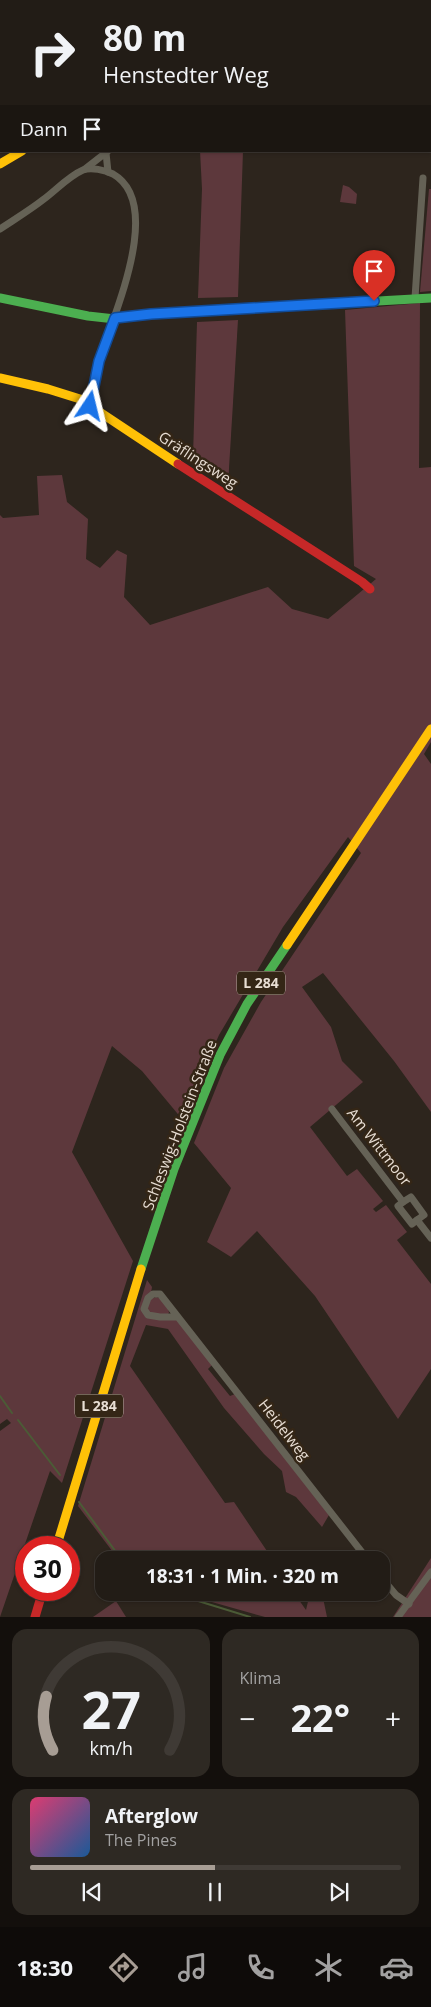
<!DOCTYPE html>
<html lang="de">
<head>
<meta charset="utf-8">
<style>
	:root { --surface:#221c16; --page:#2e2923; --text:#f1f3f6; --muted:#a2a1a1; --line:#3f3a35; --accent:#a79d94 }
	body { margin:0; font-family:"Open Sans",sans-serif; background:var(--page); color:var(--text); height:100vh; display:flex; flex-direction:column; font-size:19px; white-space:nowrap }
	* { box-sizing:border-box; margin:0 }
	p { font-size:16px; color:var(--muted) }
	.icon { flex:none; width:28px; height:28px; fill:none; stroke:currentColor; stroke-width:2; stroke-linecap:round; stroke-linejoin:round }
	.map { position:relative; height:1617px; overflow:hidden }
	.sheet { display:flex; flex-direction:column; gap:12px; padding:12px; background:#130f0c; flex:1 }
	.sheet>* { flex:none }
	.hud { position:absolute; left:0px; top:0px; width:431px; height:152px; box-shadow:0 1px 4px #0004,0 0 0 1px var(--line); background:#221c16; color:var(--text); overflow:hidden }
	.speed { position:absolute; left:15px; top:1536px; display:flex; gap:10px; font-size:25px; font-weight:700; text-align:center }
	.speed>* { display:grid; place-content:center; width:65px; height:65px; border-radius:50%; background:var(--surface); box-shadow:0 1px 4px #0004,0 0 0 1px var(--line); line-height:1 }
	.speed .limit { border:8px solid #d22; background:#fff; color:#111 }
	.pin { position:absolute; display:grid; place-items:center; width:42px; height:42px; color:#fff; margin:-51px -21px; border-radius:50% 50% 50% 0; rotate:-45deg; box-shadow:0 0 5px #0007 }
	.pin .icon { rotate:45deg }
	.me { position:absolute; width:55px; margin:-28px; rotate:10deg; stroke-linejoin:round; filter:drop-shadow(0 0 4px #0008) }
	.turn { display:flex; align-items:center; gap:18px; height:105px; padding:0 20px; font-size:22px }
	.turn .icon { width:65px; height:65px; stroke-width:2.5 }
	.turn b { display:block; font-size:35px; line-height:42px }
	.then { display:flex; align-items:center; height:48px; padding:0 20px; background:#0003; gap:10px; font-size:19px }
	.big { font-size:38px; font-weight:700; line-height:1.1 }
	.sheet .tile { flex:1; display:flex; flex-direction:column; justify-content:center; gap:8px; min-width:0; padding:0 18px; border-radius:15px; background:var(--page) }
	.sheet .dial { align-items:center; gap:0 }
	.dial svg { height:130px; overflow:visible; fill:none; stroke:var(--line); stroke-width:7; stroke-linecap:round; text-anchor:middle }
	.dial text { fill:var(--text); stroke:none }
	.song { display:flex; align-items:center; gap:15px }
	.cover { width:60px; height:60px; border-radius:8px; background:linear-gradient(135deg,hsl(340 70% 55%),hsl(210 70% 35%)) }
	.played { height:5px; border-radius:2px; background:linear-gradient(90deg,var(--accent) 50%,var(--line) 50%) }
	.keys { display:flex; justify-content:space-around; direction:ltr }
	.heat { display:flex; justify-content:space-between; align-items:center; font-size:28px; direction:ltr }
	.sheet .tiles { flex:1; display:grid; gap:12px; grid-template-columns:1fr 1fr }
	.tile:last-child { grid-column:span 2 }
	.trip { position:absolute; left:95px; top:1551px; width:295px; height:50px; border-radius:15px; background:var(--surface); box-shadow:0 1px 4px #0004,0 0 0 1px var(--line); font-weight:700; line-height:50px; text-align:center }
	.dock { display:flex; height:80px; justify-content:space-around; align-items:center; background:#0e0b09; color:var(--muted) }
	.dock .icon { width:35px; height:35px }
	.dock .selected { color:var(--accent) }
	.dock b { font-size:22px; color:var(--text) }
	.map>svg:first-child { display:block }
	.green { fill:#5d383c }
	.lines { fill:none; stroke-linecap:round; stroke-linejoin:round }
	.stream { stroke:#4b5b36; stroke-width:2 }
	.street { stroke:#656256; stroke-width:7 }
	.fast { stroke:#4caf50; stroke-width:9 }
	.slow { stroke:#ffc107; stroke-width:9 }
	.jam { stroke:#c62828; stroke-width:9 }
	.route-casing { stroke:#114b97; stroke-width:12 }
	.route { stroke:#1a73e8; stroke-width:9 }
	.labels { text-anchor:middle; stroke-width:5; stroke-linejoin:round; paint-order:stroke }
	.shield { fill:#342616; stroke:#b2a79b; stroke-width:1 }
	.shield-label { font-size:14px; font-weight:bold; fill:#e8ded4 }
	.street-label { font-size:15px; fill:#e8ded4; stroke:#342616 }
</style>
</head>
<body>
<div class="map">
<svg width="431" height="1617" viewBox="0 0 431 1617">
	<rect width="100%" height="100%" fill="#2d251d"/>
	<g class="green">
		<polygon points="100,0 363,0 358,1"/>
		<polygon points="200,151 243,151 238,297 198,298 202,189"/>
		<polygon points="343,185 349,187 357,194 356,204 340,202"/>
		<polygon points="429,189 431,189 431,291 420,292"/>
		<polygon points="420,303 419,468 431,467 431,742 424,754 431,764 431,1112 394,1061 323,973 302,987 331,1027 342,1061 363,1082 310,1127 347,1176 357,1169 383,1201 373,1209 376,1212 386,1205 407,1232 397,1240 431,1284 431,1369 398,1419 315,1296 257,1231 231,1257 207,1242 231,1188 194,1143 224,1068 261,1002 361,853 348,837 283,927 219,1035 182,1119 142,1071 112,1046 72,1152 133,1261 62,1483 50,1471 0,1617 0,1431 11,1423 7,1419 0,1424 0,515 3,518 39,515 37,476 62,475 67,502 88,519 86,559 100,568 117,550 127,555 124,597 150,625 268,587 292,609 328,619 376,579 354,566 345,310"/>
		<polygon points="238,320 228,485 211,475 193,456 197,322"/>
		<polygon points="147,1280 152,1287 151,1293 146,1297 147,1316 177,1319 212,1365 208,1369 230,1396 235,1394 329,1515 322,1527 296,1497 286,1492 282,1471 264,1454 224,1408 168,1329 146,1325 130,1366 225,1503 234,1502 273,1560 119,1560 78,1506"/>
		<path d="M 156,1297 C 163,1298 168,1305 169,1313 L 166,1316 L 153,1316 L 146,1310 L 151,1299 Z"/>
		<polygon points="431,1558 431,1617 393,1617"/>
		<polygon points="180,1593 294,1593 306,1610 310,1593 322,1593 327,1617 265,1617"/>
		<polygon points="116,1601 126,1617 93,1617"/>
	</g>
	<g class="lines">
		<g class="stream">
			<polyline points="0,1396 12,1413"/>
			<polyline points="18,1420 60,1475"/>
			<polyline points="79,1502 122,1560"/>
			<polyline points="169,1592 250,1617"/>
		</g>
		<g class="street">
			<polyline points="99,0 99,1"/>
			<polyline points="106,153 108,172"/>
			<polyline points="85,169 108,151"/>
			<path d="M 0,229 C 15,219 30,210 44,199 C 56,190 69,176 83,170 C 91,167 105,170 113,174 C 162,202 118,304 105,344 C 98,364 94,385 90,406"/>
			<polyline points="415,298 423,178"/>
			<polyline points="332,1109 403,1202 411,1197 424,1215 417,1220 431,1238"/>
			<polyline points="403,1202 398,1206 412,1224 417,1220"/>
			<polyline points="178,1317 160,1317 148,1315 144,1309 148,1298 153,1294 160,1294 368,1560"/>
			<polyline points="381,1577 396,1595 409,1604"/>
			<polyline points="398,1617 431,1572"/>
		</g>
		<g class="fast">
			<polyline points="0,298 88,316 115,319 151,314 431,298"/>
			<polyline points="141,1269 174,1169 220,1055 247,1004 287,945"/>
		</g>
		<g class="slow">
			<polyline points="0,164 22,151"/>
			<polyline points="0,378 48,389 80,399 178,464"/>
			<polyline points="287,945 431,729"/>
			<polyline points="56,1548 141,1269"/>
		</g>
		<g class="jam">
			<polyline points="405,1 410,0"/>
			<polyline points="178,464 362,582 370,589"/>
			<polyline points="35,1617 43,1590"/>
		</g>
	</g>
	<g class="lines">
		<g class="route-casing">
			<polyline id="route" points="90,406 99,361 115,318 151,314 374,301"/>
		</g>
		<use href="#route" class="route"/>
	</g>
	<g class="labels">
		<g class="shield">
			<rect x="237" y="971.5" width="48" height="23" rx="4"/>
			<rect x="75" y="1394.5" width="48" height="23" rx="4"/>
		</g>
		<g class="shield-label">
			<text x="261" y="988">L 284</text>
			<text x="99" y="1411">L 284</text>
		</g>
		<g class="street-label">
			<text transform="translate(198 460) rotate(33)" y="5">Gräflingsweg</text>
			<text transform="translate(180 1125) rotate(-69)" y="5">Schleswig-Holstein-Straße</text>
			<text transform="translate(379 1147) rotate(52)" y="5">Am Wittmoor</text>
			<text transform="translate(284 1430) rotate(52)" y="5">Heidelweg</text>
		</g>
	</g>
</svg>
<div class="speed"><div class="limit">30</div></div>
<div class="pin" style="left:374px;top:301px;background:#d93025"><svg class="icon" aria-label="arrive" viewBox="0 0 24 24"><path d="M6 21V4h12l-3 4 3 4H6"/></svg></div>
<svg class="me" style="left:90px;top:406px" viewBox="-20 -20 40 40"><path d="M0-17L14 15 0 8-14 15z" fill="#1a73e8" stroke="#fff" stroke-width="4"/></svg>
<div class="trip">18:31 · 1 Min. · 320 m</div>
<div class="hud">
<div class="turn"><svg class="icon" aria-label="right" viewBox="0 0 24 24"><path d="M7 20v-9h11M14 6l5 5-5 5"/></svg><div><b>80 m</b>Henstedter Weg</div></div>
<div class="then">Dann<svg class="icon" aria-label="arrive" viewBox="0 0 24 24"><path d="M6 21V4h12l-3 4 3 4H6"/></svg></div>
</div>
</div>
<section class="sheet">
<div class="tiles">
<div class="tile dial"><svg viewBox="0 0 100 80">
<path d="M14 69A42 42 0 1 1 86 69"/>
<path d="M14 69A42 42 0 0 1 10 36" stroke="#a79d94"/>
<text x="50" y="56" font-size="32" font-weight="700">27</text>
<text x="50" y="72" font-size="11">km/h</text>
</svg></div>
<div class="tile"><p>Klima</p>
<div class="heat"><a>−</a><b class="big">22°</b><a>+</a></div>
</div>
<div class="tile">
<div class="song"><i class="cover"></i><div><b>Afterglow</b><p>The Pines</p></div></div>
<div class="played"></div>
<div class="keys"><svg class="icon" aria-label="previous" viewBox="0 0 24 24"><path d="M18 5L8 12l10 7zM5 5v14"/></svg><svg class="icon" aria-label="pause" viewBox="0 0 24 24"><path d="M8 5v14M16 5v14"/></svg><svg class="icon" aria-label="next" viewBox="0 0 24 24"><path d="M6 5l10 7-10 7zM19 5v14"/></svg></div>
</div>
</div>
</section>
<nav class="dock">
<b>18:30</b>
<svg class="icon selected" aria-label="directions" viewBox="0 0 24 24"><path d="M12 3l9 9-9 9-9-9zM9 14v-3h6M13 9l2 2-2 2"/></svg>
<svg class="icon" aria-label="music" viewBox="0 0 24 24"><path d="M9 18V5l10-2v13"/><circle cx="6" cy="18" r="3"/><circle cx="16" cy="16" r="3"/></svg>
<svg class="icon" aria-label="phone" viewBox="0 0 24 24"><path d="M5 4h4l2 5-3 2q2 4 5 5l2-3 5 2v4C11 20 4 13 5 4z"/></svg>
<svg class="icon" aria-label="climate" viewBox="0 0 24 24"><path d="M12 3v18M4 7l16 10M4 17L20 7"/></svg>
<svg class="icon" aria-label="car" viewBox="0 0 24 24"><path d="M5 17H2v-5l4-1 3-4h7l3 4 3 1v5h-3M9 17h6M6 11h13"/><circle cx="7" cy="17" r="2"/><circle cx="17" cy="17" r="2"/></svg>
</nav>
</body>
</html>
